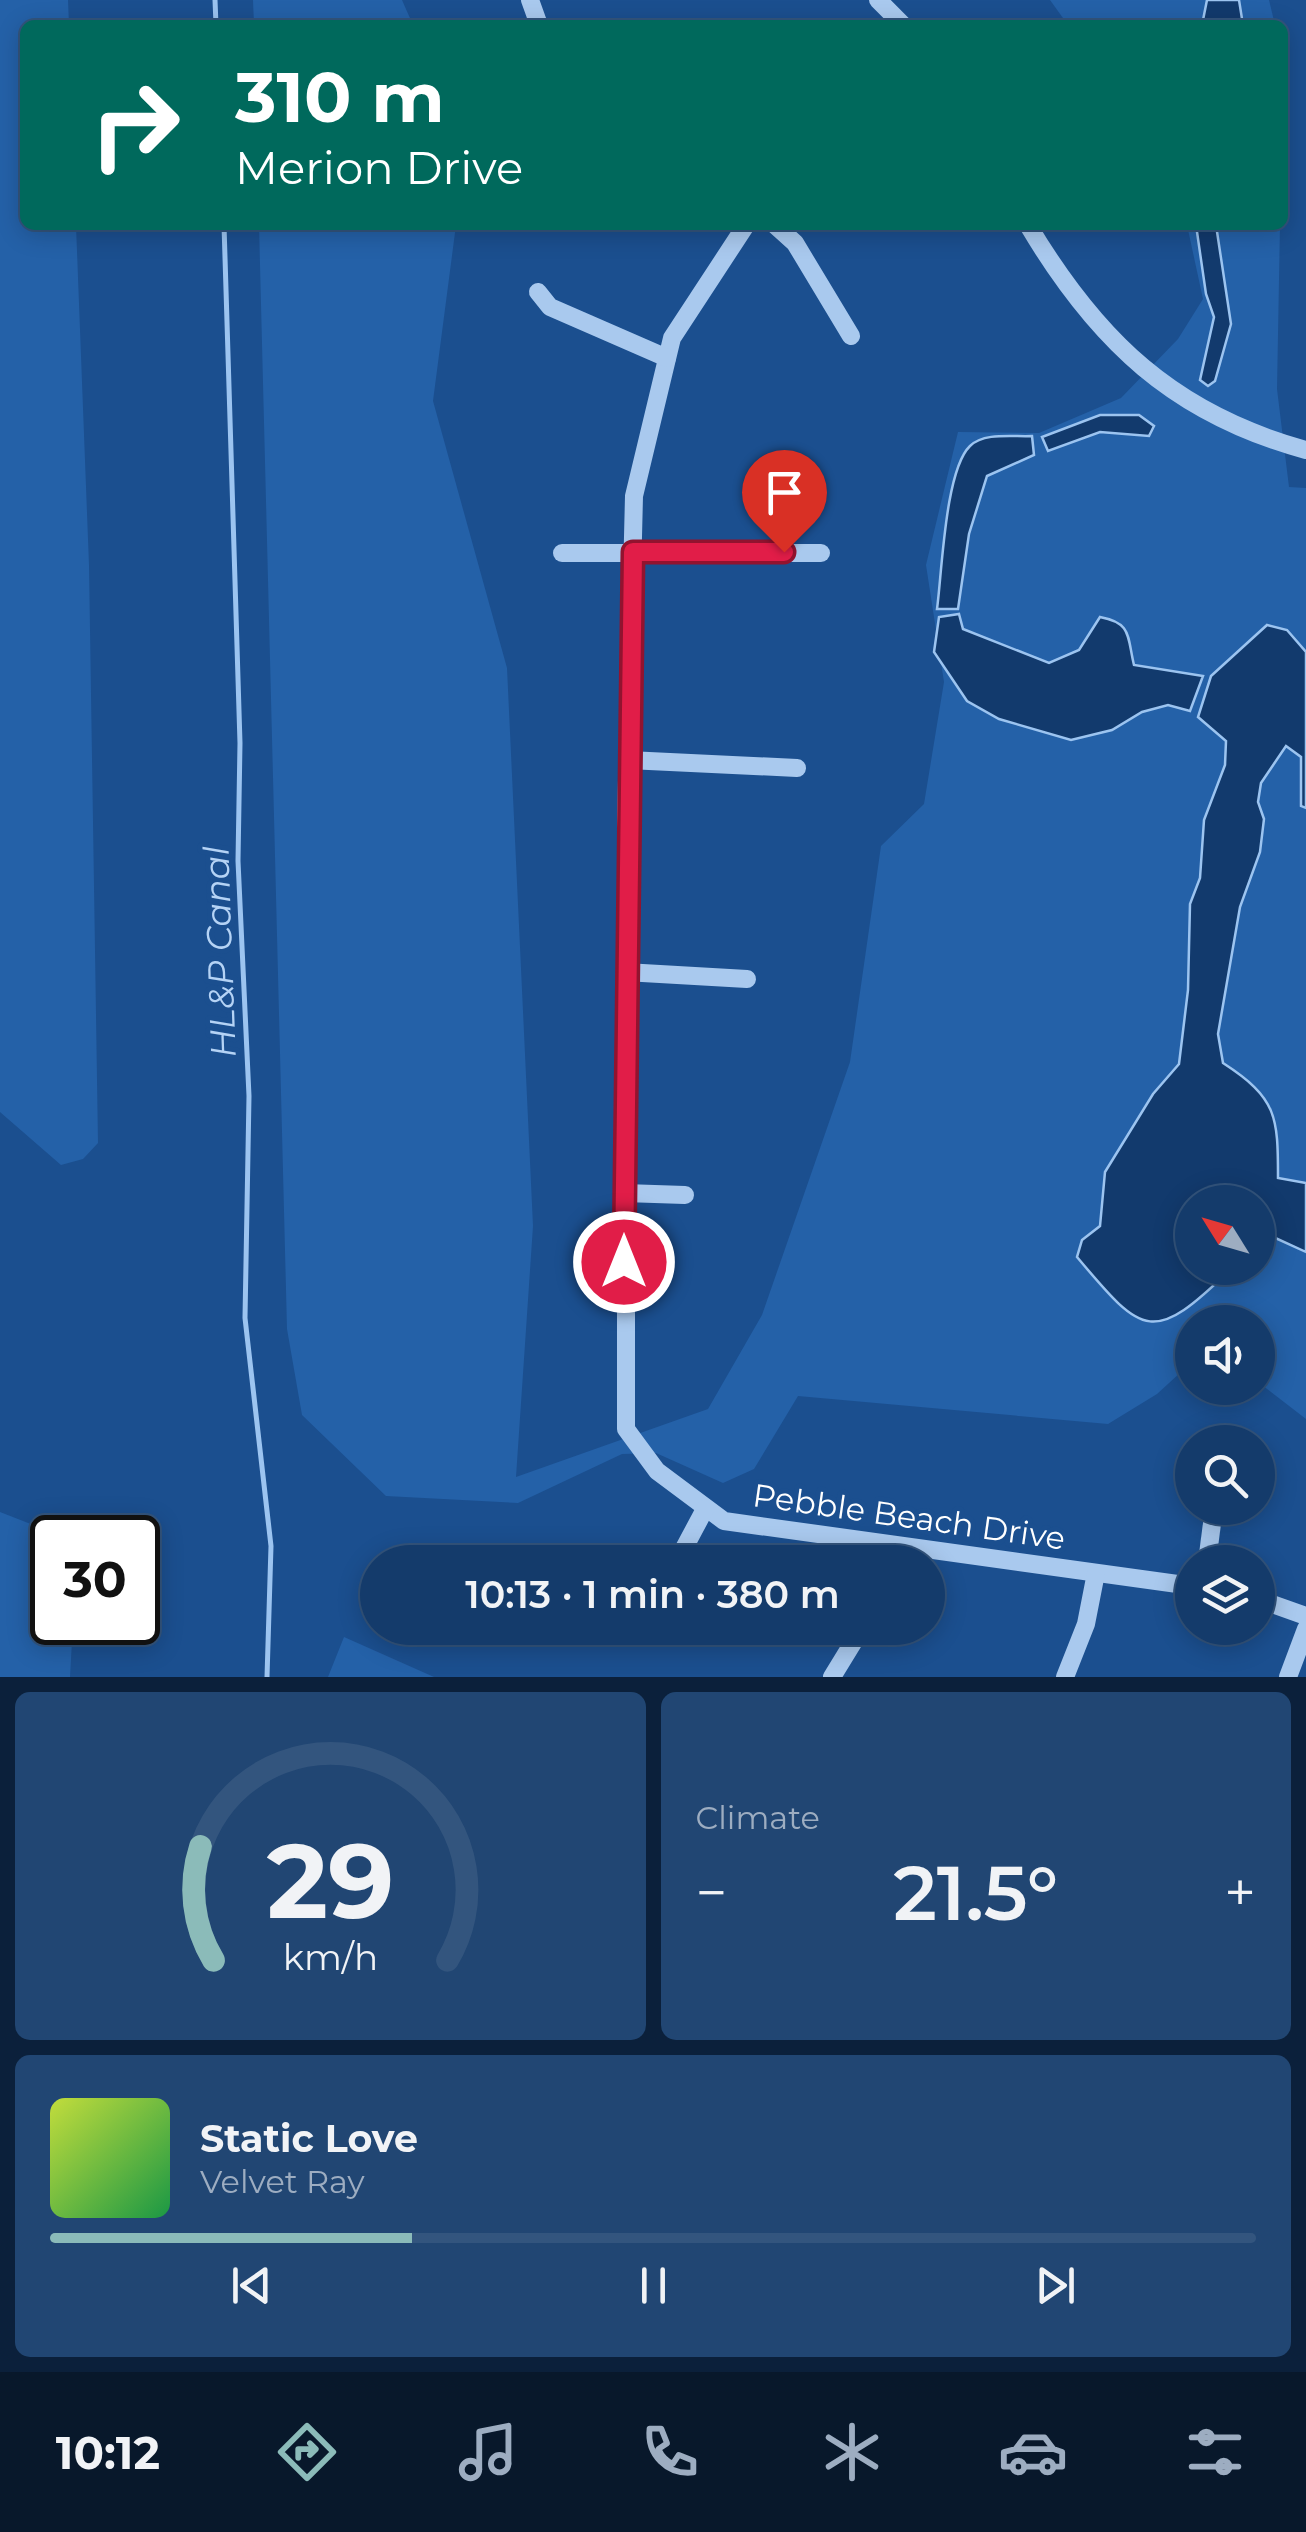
<!DOCTYPE html>
<html lang="en">
<head>
<meta charset="utf-8">
<style>
	:root { --surface:#143b6b; --page:#214673; --text:#f1f3f6; --muted:#9dadc1; --line:#33557e; --accent:#8bbbb9 }
	body { margin:0; font-family:Montserrat,sans-serif; background:var(--page); color:var(--text); height:100vh; display:flex; flex-direction:column; font-size:38px; white-space:nowrap }
	* { box-sizing:border-box; margin:0 }
	p { font-size:32px; color:var(--muted) }
	.icon { flex:none; width:55px; height:55px; fill:none; stroke:currentColor; stroke-width:2; stroke-linecap:round; stroke-linejoin:round }
	.map { position:relative; height:1677px; overflow:hidden }
	.drawer { display:flex; flex-direction:column; gap:15px; padding:15px; background:#0b203b; flex:1 }
	.drawer>* { flex:none }
	.guide { position:absolute; left:20px; top:20px; width:1268px; height:210px; border-radius:15px; box-shadow:0 5px 25px #0003,0 0 0 2px var(--line); background:#00695c; color:#fff; overflow:hidden }
	.needle { width:65px; rotate:307deg }
	.tools { position:absolute; left:1175px; top:1185px; display:grid; gap:20px }
	.tools a { display:grid; place-items:center; width:100px; height:100px; border-radius:50%; background:var(--surface); box-shadow:0 5px 25px #0003,0 0 0 2px var(--line); font-size:50px }
	.speed { position:absolute; left:30px; top:1515px; display:flex; gap:20px; font-size:50px; font-weight:700; text-align:center }
	.speed>* { display:grid; place-content:center; width:130px; height:130px; border-radius:50%; background:var(--surface); box-shadow:0 5px 25px #0003,0 0 0 2px var(--line); line-height:1 }
	.speed .limit { border:5px solid #111; border-radius:15px; background:#fff; color:#111 }
	.pin { position:absolute; display:grid; place-items:center; width:85px; height:85px; color:#fff; margin:-102px -42px; border-radius:50% 50% 50% 0; rotate:-45deg; box-shadow:0 0 10px #0007 }
	.pin .icon { rotate:45deg }
	.me { position:absolute; width:110px; margin:-55px; rotate:0deg; stroke-linejoin:round; filter:drop-shadow(0 0 8px #0008) }
	.turn { display:flex; align-items:center; gap:35px; height:210px; padding:0 50px; font-size:45px }
	.turn .icon { width:130px; height:130px; stroke-width:2.5 }
	.turn b { display:block; font-size:70px; line-height:85px }
	.big { font-size:75px; font-weight:600; line-height:1.1 }
	.drawer .tile { flex:1; display:flex; flex-direction:column; justify-content:center; gap:15px; min-width:0; padding:0 35px; border-radius:15px; background:var(--page) }
	.drawer .dial { align-items:center; gap:0 }
	.dial svg { height:260px; overflow:visible; fill:none; stroke:var(--line); stroke-width:7; stroke-linecap:round; text-anchor:middle }
	.dial text { fill:var(--text); stroke:none }
	.song { display:flex; align-items:center; gap:30px }
	.cover { width:120px; height:120px; border-radius:15px; background:linear-gradient(135deg,hsl(70 70% 55%),hsl(140 70% 35%)) }
	.played { height:10px; border-radius:5px; background:linear-gradient(90deg,var(--accent) 30%,var(--line) 30%) }
	.keys { display:flex; justify-content:space-around; direction:ltr }
	.heat { display:flex; justify-content:space-between; align-items:center; font-size:55px; direction:ltr }
	.drawer .tiles { flex:1; display:grid; gap:15px; grid-template-columns:1fr 1fr }
	.tile:last-child { grid-column:span 2 }
	.trip { position:absolute; left:360px; top:1545px; width:585px; height:100px; border-radius:50px; background:var(--surface); box-shadow:0 5px 25px #0003,0 0 0 2px var(--line); font-weight:600; line-height:100px; text-align:center }
	.dock { display:flex; height:160px; justify-content:space-around; align-items:center; background:#08182b; color:var(--muted) }
	.dock .icon { width:70px; height:70px }
	.dock .selected { color:var(--accent) }
	.dock b { font-size:45px; color:var(--text) }
	.map>svg:first-child { display:block }
	.green { fill:#2461a8; fill-rule:evenodd }
	.water { fill:#123a6d; stroke:#9cc4f0; stroke-width:2.5 }
	.lines { fill:none; stroke-linecap:round; stroke-linejoin:round }
	.stream { stroke:#9cc4f0; stroke-width:5 }
	.minor { stroke:#a9c9ee; stroke-width:18 }
	.route-casing { stroke:#92132f; stroke-width:25 }
	.route { stroke:#e11d48; stroke-width:18 }
	.labels { text-anchor:middle; stroke-width:10; stroke-linejoin:round; paint-order:stroke }
	.street-label { font-size:32px; fill:#fff; stroke:#1b4f8f }
	.water-label { font-size:35px; font-style:italic; fill:#b5d3f5; stroke:#1b4f8f }
</style>
</head>
<body>
<div class="map">
<svg width="1306" height="1677" viewBox="0 0 1306 1677">
	<rect width="100%" height="100%" fill="#1b4f8f"/>
	<g class="green">
		<polygon points="0,0 68,0 69,25 25,25 25,225 76,225 89,565 98,1143 83,1159 61,1165 0,1112"/>
		<polygon points="253,0 402,0 413,25 254,25"/>
		<polygon points="1050,0 1269,0 1275,25 1068,25"/>
		<path d="M 259,225 L 456,225 L 433,401 L 507,668 L 533,1226 L 516,1477 L 708,1409 L 762,1315 L 850,1062 L 881,846 L 924,804 L 944,682 L 926,565 L 958,432 L 1039,433 L 1121,398 L 1178,339 L 1203,299 L 1187,225 L 1280,225 L 1277,389 L 1289,487 L 1306,488 L 1306,1419 L 1258,1382 L 1258,1322 L 1192,1322 L 1192,1362 L 1157,1394 L 1108,1424 L 798,1396 L 754,1469 L 723,1483 L 656,1453 L 622,1454 L 518,1503 L 386,1496 L 302,1415 L 287,1329 ZM 1192,1202 L 1258,1202 L 1258,1268 L 1192,1268 Z"/>
		<polygon points="0,1512 64,1537 52,1538 52,1622 73,1623 70,1677 0,1677"/>
		<polygon points="344,1637 434,1677 328,1677"/>
	</g>
	<g class="water">
		<polygon points="1207,0 1239,0 1243,25 1202,25"/>
		<polygon points="1196,225 1216,225 1231,324 1215,381 1208,386 1200,380 1214,317 1206,294"/>
		<polygon points="1100,415 1139,415 1154,426 1149,436 1100,432 1048,451 1042,437"/>
		<path d="M 1032,436 L 1034,455 L 987,476 L 969,534 L 958,609 L 937,609 C 942,573 945,470 970,446 C 984,432 1013,437 1032,436 Z"/>
		<path d="M 959,614 L 963,629 L 1049,663 L 1079,650 L 1100,617 C 1132,623 1127,636 1134,665 L 1203,676 L 1190,711 L 1168,705 L 1142,712 L 1112,730 L 1071,740 L 999,719 L 967,701 L 934,652 L 939,617 Z"/>
		<path d="M 1267,625 L 1287,630 L 1306,652 L 1306,808 L 1301,806 L 1301,757 L 1286,746 L 1261,783 L 1258,802 L 1264,819 L 1260,852 L 1240,907 L 1218,1034 L 1223,1063 C 1277,1098 1278,1116 1278,1178 L 1306,1183 L 1306,1252 L 1271,1236 L 1258,1243 L 1258,1202 L 1192,1202 L 1192,1268 L 1232,1268 C 1153,1345 1144,1337 1077,1257 L 1082,1240 L 1100,1226 L 1105,1172 L 1153,1094 L 1179,1064 L 1188,990 L 1190,904 L 1200,878 L 1204,820 L 1225,765 L 1226,741 L 1198,717 L 1211,676 Z"/>
	</g>
	<g class="lines">
		<g class="stream">
			<polyline points="215,0 216,25"/>
			<polyline points="224,225 240,743 238,861 249,1096 245,1318 271,1546 267,1677"/>
		</g>
		<g class="minor">
			<polyline points="530,0 539,25"/>
			<polyline points="878,0 903,25"/>
			<polyline points="746,225 672,338 634,496 626,821 626,1429 657,1471 724,1521 1192,1586"/>
			<polyline points="775,225 795,243 851,336"/>
			<path d="M 1028,225 C 1097,341 1174,414 1306,450"/>
			<polyline points="538,292 550,307 667,358"/>
			<polyline points="562,553 821,553"/>
			<polyline points="628,760 797,768"/>
			<polyline points="625,972 747,979"/>
			<polyline points="624,1193 685,1195"/>
			<polyline points="669,1562 681,1554 705,1509"/>
			<polyline points="1207,1562 1214,1508"/>
			<polyline points="1258,1599 1306,1616"/>
			<polyline points="574,1630 578,1628"/>
			<polyline points="832,1677 862,1628"/>
			<polyline points="1065,1677 1086,1624 1096,1573"/>
			<polyline points="1288,1677 1306,1629"/>
		</g>
	</g>
	<g class="lines">
		<g class="route-casing">
			<polyline id="route" points="624,1262 633,552 784,552"/>
		</g>
		<use href="#route" class="route"/>
	</g>
	<g class="labels">
		<g class="street-label">
			<text transform="translate(909 1517) rotate(8)" y="11">Pebble Beach Drive</text>
		</g>
		<g class="water-label">
			<text transform="translate(220 952) rotate(-92)" y="12">HL&amp;P Canal</text>
		</g>
	</g>
</svg>
<div class="tools">
<a><svg class="needle" viewBox="-14 -14 28 28"><path d="M0-13l5 13h-10z" fill="#e53935"/><path d="M0 13l5-13h-10z" fill="#9dadc1"/></svg></a>
<a><svg class="icon" aria-label="sound" viewBox="0 0 24 24"><path d="M4 9h4l5-4v14l-5-4H4zM17 9q2 3 0 6"/></svg></a>
<a><svg class="icon" aria-label="search" viewBox="0 0 24 24"><circle cx="10" cy="10" r="6"/><path d="M15 15l6 6"/></svg></a>
<a><svg class="icon" aria-label="layers" viewBox="0 0 24 24"><path d="M12 4l9 5-9 5-9-5zM3 14l9 5 9-5"/></svg></a>
</div>
<div class="speed"><div class="limit">30</div></div>
<div class="pin" style="left:784px;top:552px;background:#d93025"><svg class="icon" aria-label="arrive" viewBox="0 0 24 24"><path d="M6 21V4h12l-3 4 3 4H6"/></svg></div>
<svg class="me" style="left:624px;top:1262px" viewBox="-20 -20 40 40"><circle r="17" fill="#e11d48" stroke="#fff" stroke-width="3"/><path d="M0-11L8 9 0 5-8 9z" fill="#fff"/></svg>
<div class="trip">10:13 · 1 min · 380 m</div>
<div class="guide">
<div class="turn"><svg class="icon" aria-label="right" viewBox="0 0 24 24"><path d="M7 20v-9h11M14 6l5 5-5 5"/></svg><div><b>310 m</b>Merion Drive</div></div>
</div>
</div>
<section class="drawer">
<div class="tiles">
<div class="tile dial"><svg viewBox="0 0 100 80">
<path d="M14 69A42 42 0 1 1 86 69"/>
<path d="M14 69A42 42 0 0 1 10 34" stroke="#8bbbb9"/>
<text x="50" y="56" font-size="32" font-weight="700">29</text>
<text x="50" y="72" font-size="11">km/h</text>
</svg></div>
<div class="tile"><p>Climate</p>
<div class="heat"><a>−</a><b class="big">21.5°</b><a>+</a></div>
</div>
<div class="tile">
<div class="song"><i class="cover"></i><div><b>Static Love</b><p>Velvet Ray</p></div></div>
<div class="played"></div>
<div class="keys"><svg class="icon" aria-label="previous" viewBox="0 0 24 24"><path d="M18 5L8 12l10 7zM5 5v14"/></svg><svg class="icon" aria-label="pause" viewBox="0 0 24 24"><path d="M8 5v14M16 5v14"/></svg><svg class="icon" aria-label="next" viewBox="0 0 24 24"><path d="M6 5l10 7-10 7zM19 5v14"/></svg></div>
</div>
</div>
</section>
<nav class="dock">
<b>10:12</b>
<svg class="icon selected" aria-label="directions" viewBox="0 0 24 24"><path d="M12 3l9 9-9 9-9-9zM9 14v-3h6M13 9l2 2-2 2"/></svg>
<svg class="icon" aria-label="music" viewBox="0 0 24 24"><path d="M9 18V5l10-2v13"/><circle cx="6" cy="18" r="3"/><circle cx="16" cy="16" r="3"/></svg>
<svg class="icon" aria-label="phone" viewBox="0 0 24 24"><path d="M5 4h4l2 5-3 2q2 4 5 5l2-3 5 2v4C11 20 4 13 5 4z"/></svg>
<svg class="icon" aria-label="climate" viewBox="0 0 24 24"><path d="M12 3v18M4 7l16 10M4 17L20 7"/></svg>
<svg class="icon" aria-label="car" viewBox="0 0 24 24"><path d="M5 17H2v-5l4-1 3-4h7l3 4 3 1v5h-3M9 17h6M6 11h13"/><circle cx="7" cy="17" r="2"/><circle cx="17" cy="17" r="2"/></svg>
<svg class="icon" aria-label="filters" viewBox="0 0 24 24"><path d="M4 7h16M4 17h16"/><circle cx="9" cy="7" r="2"/><circle cx="15" cy="17" r="2"/></svg>
</nav>
</body>
</html>
